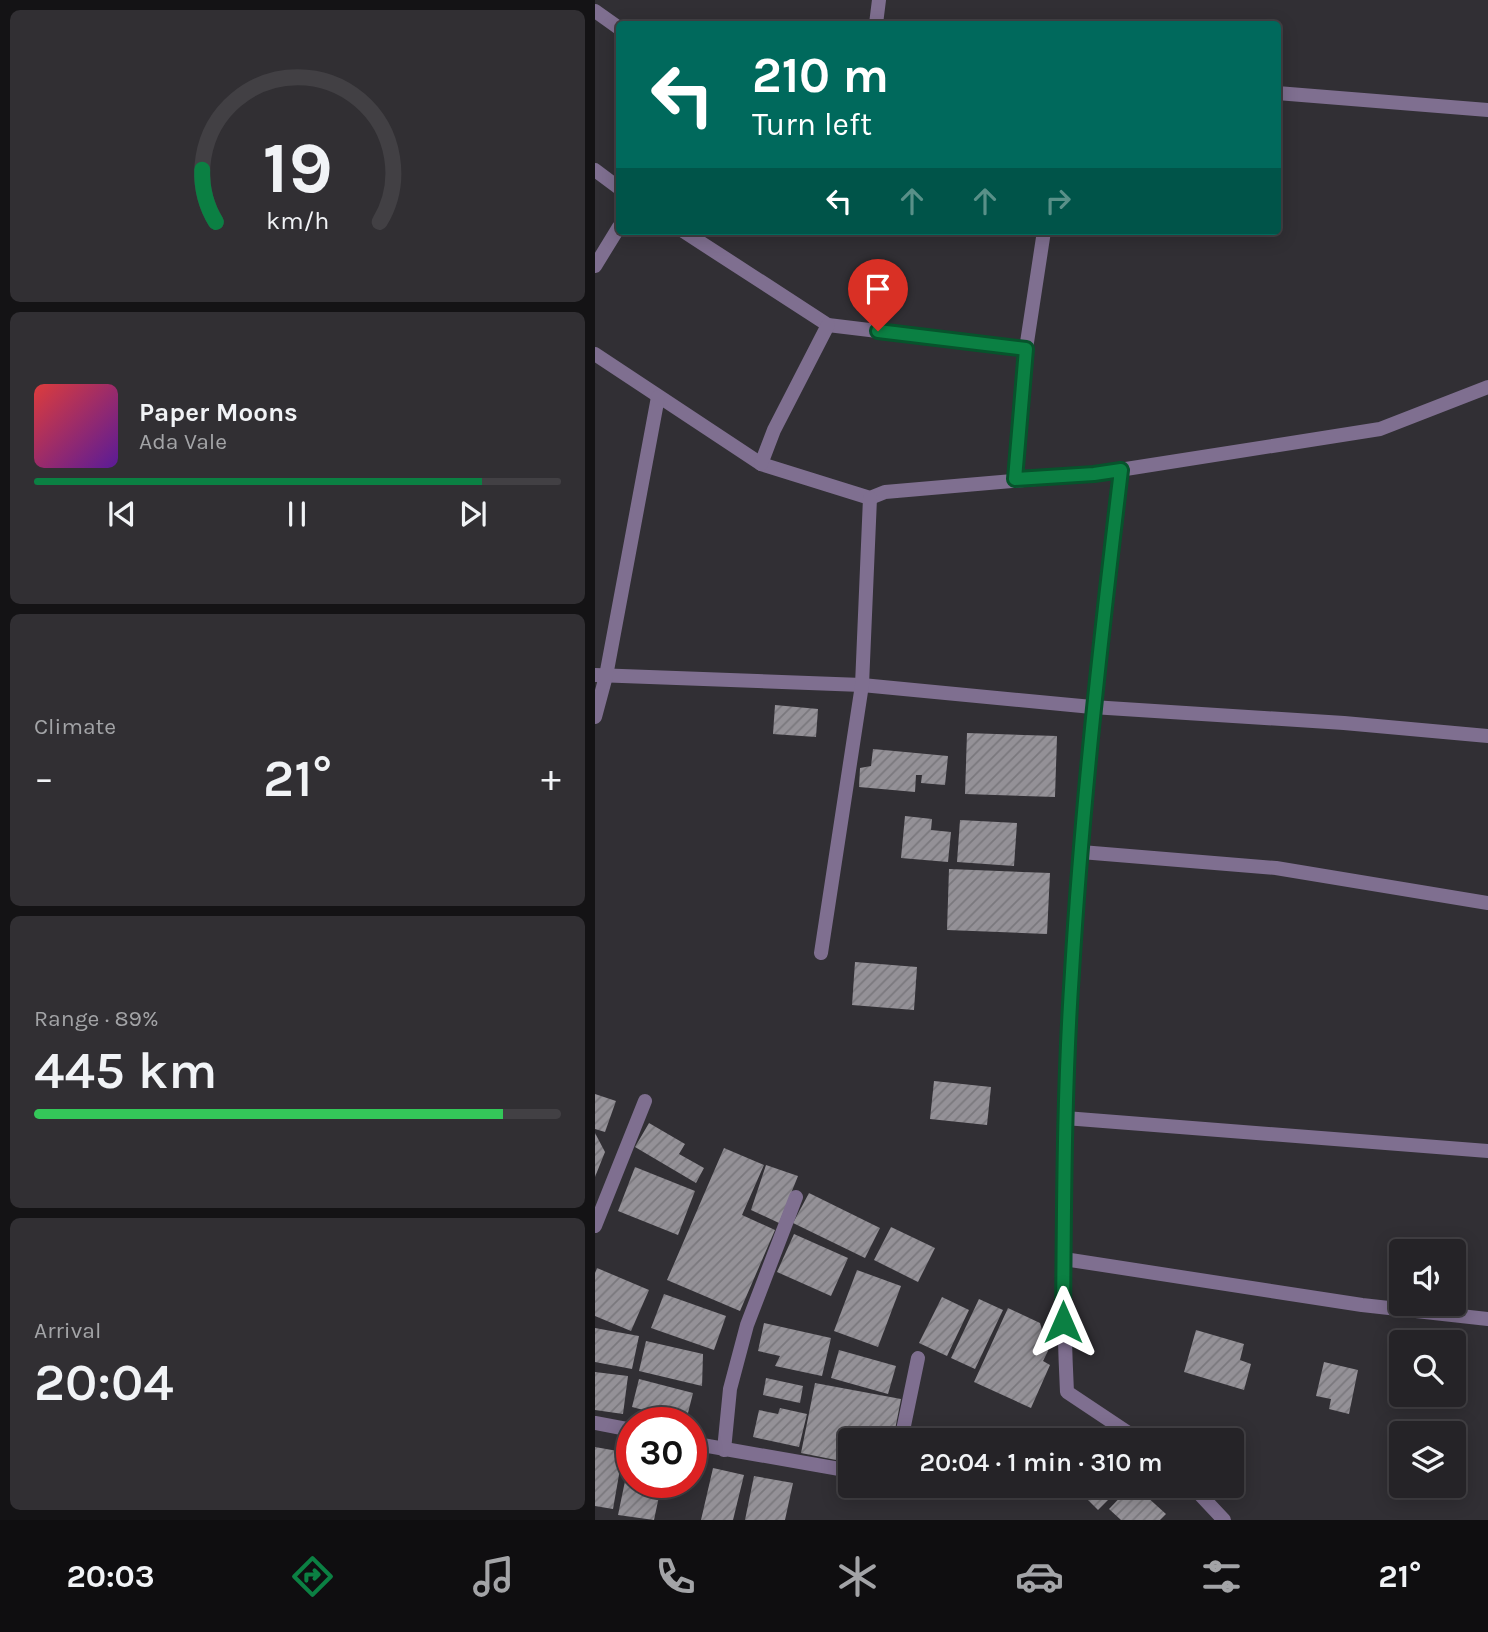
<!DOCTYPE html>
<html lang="en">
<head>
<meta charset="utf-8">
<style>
	:root { --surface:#252327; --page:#312f33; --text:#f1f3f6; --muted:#a3a4a7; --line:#424044; --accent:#0b8043 }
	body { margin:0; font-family:Karla,sans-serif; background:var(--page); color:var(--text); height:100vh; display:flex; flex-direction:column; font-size:26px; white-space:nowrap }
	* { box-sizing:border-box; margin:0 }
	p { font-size:23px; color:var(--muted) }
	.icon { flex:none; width:38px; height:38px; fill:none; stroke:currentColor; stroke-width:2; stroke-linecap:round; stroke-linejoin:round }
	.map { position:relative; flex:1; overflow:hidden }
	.drawer { display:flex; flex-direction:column; gap:10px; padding:10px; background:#141315; width:595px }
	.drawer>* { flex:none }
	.top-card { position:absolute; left:21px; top:21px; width:665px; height:214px; border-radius:7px; box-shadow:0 4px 18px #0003,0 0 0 2px var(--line); background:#00695c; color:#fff; overflow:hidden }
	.controls { position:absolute; left:794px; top:1239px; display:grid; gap:14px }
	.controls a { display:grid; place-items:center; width:77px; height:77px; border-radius:7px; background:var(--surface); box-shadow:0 4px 18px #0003,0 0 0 2px var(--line); font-size:35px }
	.speed { position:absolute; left:21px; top:1407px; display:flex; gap:14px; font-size:35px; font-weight:700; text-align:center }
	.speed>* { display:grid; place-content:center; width:91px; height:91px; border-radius:50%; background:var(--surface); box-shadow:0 4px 18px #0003,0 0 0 2px var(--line); line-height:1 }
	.speed .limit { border:10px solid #d22; background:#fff; color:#111 }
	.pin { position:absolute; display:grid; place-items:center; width:60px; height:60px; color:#fff; margin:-72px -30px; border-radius:50% 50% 50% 0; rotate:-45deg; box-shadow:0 0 7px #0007 }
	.pin .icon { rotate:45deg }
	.me { position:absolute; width:77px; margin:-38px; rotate:0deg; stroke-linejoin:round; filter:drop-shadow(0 0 5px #0008) }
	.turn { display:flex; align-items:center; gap:24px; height:147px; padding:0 21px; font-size:32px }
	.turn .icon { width:91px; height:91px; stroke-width:2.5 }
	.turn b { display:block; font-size:49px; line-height:60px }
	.lanes { display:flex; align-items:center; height:66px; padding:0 21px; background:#0003; justify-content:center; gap:35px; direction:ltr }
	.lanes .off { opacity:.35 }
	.big { font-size:52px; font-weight:600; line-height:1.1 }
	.drawer .card { flex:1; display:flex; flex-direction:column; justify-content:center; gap:10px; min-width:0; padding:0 24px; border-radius:10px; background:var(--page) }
	.drawer .dial { align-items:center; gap:0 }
	.dial svg { height:182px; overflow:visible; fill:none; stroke:var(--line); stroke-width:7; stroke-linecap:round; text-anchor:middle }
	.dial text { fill:var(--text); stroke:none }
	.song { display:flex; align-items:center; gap:21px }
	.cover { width:84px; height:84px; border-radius:10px; background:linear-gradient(135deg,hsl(0 70% 55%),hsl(270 70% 35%)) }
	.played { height:7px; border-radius:4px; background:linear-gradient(90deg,var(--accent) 85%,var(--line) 85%) }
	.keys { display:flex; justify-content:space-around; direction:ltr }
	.heat { display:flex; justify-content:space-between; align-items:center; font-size:38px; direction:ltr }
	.charge { height:10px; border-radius:5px; background:linear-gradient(90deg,#34c759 89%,var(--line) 0) }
	.trip { position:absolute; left:243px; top:1428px; width:406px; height:70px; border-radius:7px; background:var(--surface); box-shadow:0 4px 18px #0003,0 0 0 2px var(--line); font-weight:600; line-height:70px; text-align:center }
	.dock { display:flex; height:112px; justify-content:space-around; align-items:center; background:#0f0e10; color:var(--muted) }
	.dock .icon { width:49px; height:49px }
	.dock .on { color:var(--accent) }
	.dock b { font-size:32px; color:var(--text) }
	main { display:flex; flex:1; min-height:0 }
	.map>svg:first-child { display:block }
	.building { fill:url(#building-hatch) }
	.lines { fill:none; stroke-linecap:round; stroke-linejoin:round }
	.minor { stroke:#7f6f90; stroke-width:14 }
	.route-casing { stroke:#07532c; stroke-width:18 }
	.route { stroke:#0b8043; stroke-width:12 }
</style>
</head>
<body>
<main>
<section class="drawer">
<div class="card dial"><svg viewBox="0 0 100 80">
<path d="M14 69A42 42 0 1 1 86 69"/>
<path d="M14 69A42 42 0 0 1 8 46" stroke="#0b8043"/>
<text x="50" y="56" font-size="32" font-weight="700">19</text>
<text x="50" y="72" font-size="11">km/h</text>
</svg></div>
<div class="card">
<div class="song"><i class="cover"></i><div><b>Paper Moons</b><p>Ada Vale</p></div></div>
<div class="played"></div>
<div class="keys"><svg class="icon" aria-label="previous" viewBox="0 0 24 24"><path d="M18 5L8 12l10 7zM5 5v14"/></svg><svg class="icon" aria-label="pause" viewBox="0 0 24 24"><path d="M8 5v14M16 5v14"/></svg><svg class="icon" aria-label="next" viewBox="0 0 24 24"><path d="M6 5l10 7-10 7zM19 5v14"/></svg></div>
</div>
<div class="card"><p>Climate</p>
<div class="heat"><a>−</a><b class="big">21°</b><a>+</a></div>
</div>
<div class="card"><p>Range · 89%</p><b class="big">445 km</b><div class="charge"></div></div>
<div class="card"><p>Arrival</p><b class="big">20:04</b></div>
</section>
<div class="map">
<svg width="893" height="1520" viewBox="0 0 893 1520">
	<defs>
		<pattern id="building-hatch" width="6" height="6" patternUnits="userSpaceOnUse" patternTransform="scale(1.75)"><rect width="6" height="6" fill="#949197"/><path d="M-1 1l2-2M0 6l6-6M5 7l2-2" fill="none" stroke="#7a787d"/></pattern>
	</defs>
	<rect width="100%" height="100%" fill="#312f34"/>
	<g class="building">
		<polygon points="180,705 223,709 221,737 178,734"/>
		<polygon points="372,733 462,736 460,797 370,794"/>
		<polygon points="278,749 353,756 350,785 326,783 327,775 321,775 320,792 264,787 265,768 276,766"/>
		<polygon points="310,816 337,819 336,830 356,832 353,862 306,858"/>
		<polygon points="365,820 422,823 419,866 362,862"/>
		<polygon points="354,869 455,873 452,934 352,930"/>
		<polygon points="260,962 322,967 319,1010 257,1005"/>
		<polygon points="339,1081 396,1087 392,1125 335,1119"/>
		<polygon points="0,1094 21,1101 10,1132 0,1129"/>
		<polygon points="54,1123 90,1144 84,1154 109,1168 101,1183 40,1147"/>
		<polygon points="0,1133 10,1152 0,1177"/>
		<polygon points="129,1148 169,1165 147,1215 180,1230 145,1311 72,1280"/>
		<polygon points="171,1165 203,1176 184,1223 156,1210"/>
		<polygon points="40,1167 100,1191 83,1235 23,1211"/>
		<polygon points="214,1193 285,1228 270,1258 198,1223"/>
		<polygon points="296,1227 340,1248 323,1282 279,1260"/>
		<polygon points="199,1234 253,1258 236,1296 182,1272"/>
		<polygon points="2,1268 54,1290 36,1331 0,1316 0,1273"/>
		<polygon points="262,1270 306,1286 283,1347 239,1331"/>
		<polygon points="69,1294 131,1316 119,1350 56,1328"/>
		<polygon points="347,1297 374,1310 352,1356 324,1343"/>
		<polygon points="384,1299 408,1310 380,1369 356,1358"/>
		<polygon points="413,1308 445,1323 453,1351 448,1361 455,1365 436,1408 379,1382"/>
		<polygon points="169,1323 236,1338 227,1376 180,1366 185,1356 163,1351"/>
		<polygon points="0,1328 44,1336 37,1369 0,1362"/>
		<polygon points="601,1330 649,1344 645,1360 656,1364 649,1390 589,1372"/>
		<polygon points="51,1341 108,1354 107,1386 44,1371"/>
		<polygon points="244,1350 301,1366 293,1394 236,1378"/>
		<polygon points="729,1362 763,1370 754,1414 734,1409 736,1399 721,1396"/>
		<polygon points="0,1372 33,1376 28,1414 0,1410"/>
		<polygon points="171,1378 208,1386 205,1403 168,1395"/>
		<polygon points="44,1379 98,1393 91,1421 37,1407"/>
		<polygon points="220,1383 306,1399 298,1440 256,1440 256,1463 206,1453"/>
		<polygon points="185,1408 212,1414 204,1447 158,1437 164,1410 183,1414"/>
		<polygon points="0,1447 28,1452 18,1509 0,1506"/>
		<polygon points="36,1452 37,1482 67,1482 59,1520 23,1515"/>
		<polygon points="118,1468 149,1475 138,1520 106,1520"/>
		<polygon points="159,1476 198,1483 190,1520 150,1520"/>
		<polygon points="485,1486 527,1486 503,1510 482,1489"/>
		<polygon points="536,1486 540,1486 571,1514 565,1520 526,1520 514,1509"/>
	</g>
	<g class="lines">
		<g class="minor">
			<polyline points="0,11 24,28"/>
			<polyline points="281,24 284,0"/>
			<polyline points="682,93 893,110"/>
			<polyline points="0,170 24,188"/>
			<polyline points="88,231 233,325 431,349"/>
			<polyline points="0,266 24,227"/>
			<polyline points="0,354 166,464 275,498 290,492 499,474 785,429 893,387"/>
			<polyline points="166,464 179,430 233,325"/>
			<path d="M 526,470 C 489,775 457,1084 472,1392 L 544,1440"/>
			<polyline points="420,479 431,349 449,231"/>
			<polyline points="0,675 267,685 497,707 749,723 893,736"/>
			<polyline points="0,717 11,676 63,397"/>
			<polyline points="486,852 681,868 893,903"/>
			<polyline points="226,953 267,685 275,498"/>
			<polyline points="470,1118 893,1151"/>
			<polyline points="0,1226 50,1101"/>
			<polyline points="469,1259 767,1305 893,1319"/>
			<polyline points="0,1423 37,1430"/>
			<polyline points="306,1440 323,1358"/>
			<polyline points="96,1443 256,1471"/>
			<polyline points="129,1450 135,1389 152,1325 201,1197"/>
			<polyline points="597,1486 629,1520"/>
		</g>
	</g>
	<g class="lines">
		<g class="route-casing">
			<path id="route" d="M 283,331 L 431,349 L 420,479 L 499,474 L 526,470 C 506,637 487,804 477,972 C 469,1089 469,1206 468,1322"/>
		</g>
		<use href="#route" class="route"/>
	</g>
</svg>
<div class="controls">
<a><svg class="icon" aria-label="sound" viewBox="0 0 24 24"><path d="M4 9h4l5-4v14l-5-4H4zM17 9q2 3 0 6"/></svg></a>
<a><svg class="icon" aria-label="search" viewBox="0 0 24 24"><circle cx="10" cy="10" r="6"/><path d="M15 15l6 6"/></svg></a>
<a><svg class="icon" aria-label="layers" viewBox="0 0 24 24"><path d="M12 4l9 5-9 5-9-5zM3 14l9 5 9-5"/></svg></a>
</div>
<div class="speed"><div class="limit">30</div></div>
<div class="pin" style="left:283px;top:331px;background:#d93025"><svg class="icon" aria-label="arrive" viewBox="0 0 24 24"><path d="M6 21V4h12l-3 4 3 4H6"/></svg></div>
<svg class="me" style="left:468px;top:1322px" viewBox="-20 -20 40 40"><path d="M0-17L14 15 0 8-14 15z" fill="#0b8043" stroke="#fff" stroke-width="4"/></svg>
<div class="trip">20:04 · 1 min · 310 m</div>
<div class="top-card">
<div class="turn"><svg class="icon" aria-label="left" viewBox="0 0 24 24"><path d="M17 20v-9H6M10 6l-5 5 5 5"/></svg><div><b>210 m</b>Turn left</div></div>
<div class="lanes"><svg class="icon" aria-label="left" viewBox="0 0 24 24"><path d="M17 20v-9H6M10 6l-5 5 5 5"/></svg><svg class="icon off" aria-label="ahead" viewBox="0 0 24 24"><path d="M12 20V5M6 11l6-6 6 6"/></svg><svg class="icon off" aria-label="ahead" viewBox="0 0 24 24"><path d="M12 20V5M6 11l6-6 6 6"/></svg><svg class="icon off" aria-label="right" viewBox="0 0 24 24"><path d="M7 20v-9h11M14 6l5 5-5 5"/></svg></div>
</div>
</div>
</main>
<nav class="dock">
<b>20:03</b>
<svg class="icon on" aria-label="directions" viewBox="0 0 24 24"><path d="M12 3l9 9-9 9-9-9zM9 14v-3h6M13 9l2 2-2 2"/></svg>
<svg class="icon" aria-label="music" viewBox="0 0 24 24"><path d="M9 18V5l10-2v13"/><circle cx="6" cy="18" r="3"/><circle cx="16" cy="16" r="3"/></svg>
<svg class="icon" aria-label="phone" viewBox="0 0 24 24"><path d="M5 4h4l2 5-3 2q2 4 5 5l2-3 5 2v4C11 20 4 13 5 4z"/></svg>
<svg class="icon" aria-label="climate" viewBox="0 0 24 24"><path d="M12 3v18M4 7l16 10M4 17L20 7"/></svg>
<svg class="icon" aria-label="car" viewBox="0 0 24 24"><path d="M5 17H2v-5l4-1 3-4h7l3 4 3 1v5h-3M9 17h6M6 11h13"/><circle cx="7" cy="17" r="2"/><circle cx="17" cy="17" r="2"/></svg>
<svg class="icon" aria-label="filters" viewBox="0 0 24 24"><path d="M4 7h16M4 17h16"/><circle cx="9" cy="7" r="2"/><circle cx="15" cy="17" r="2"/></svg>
<b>21°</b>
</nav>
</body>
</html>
